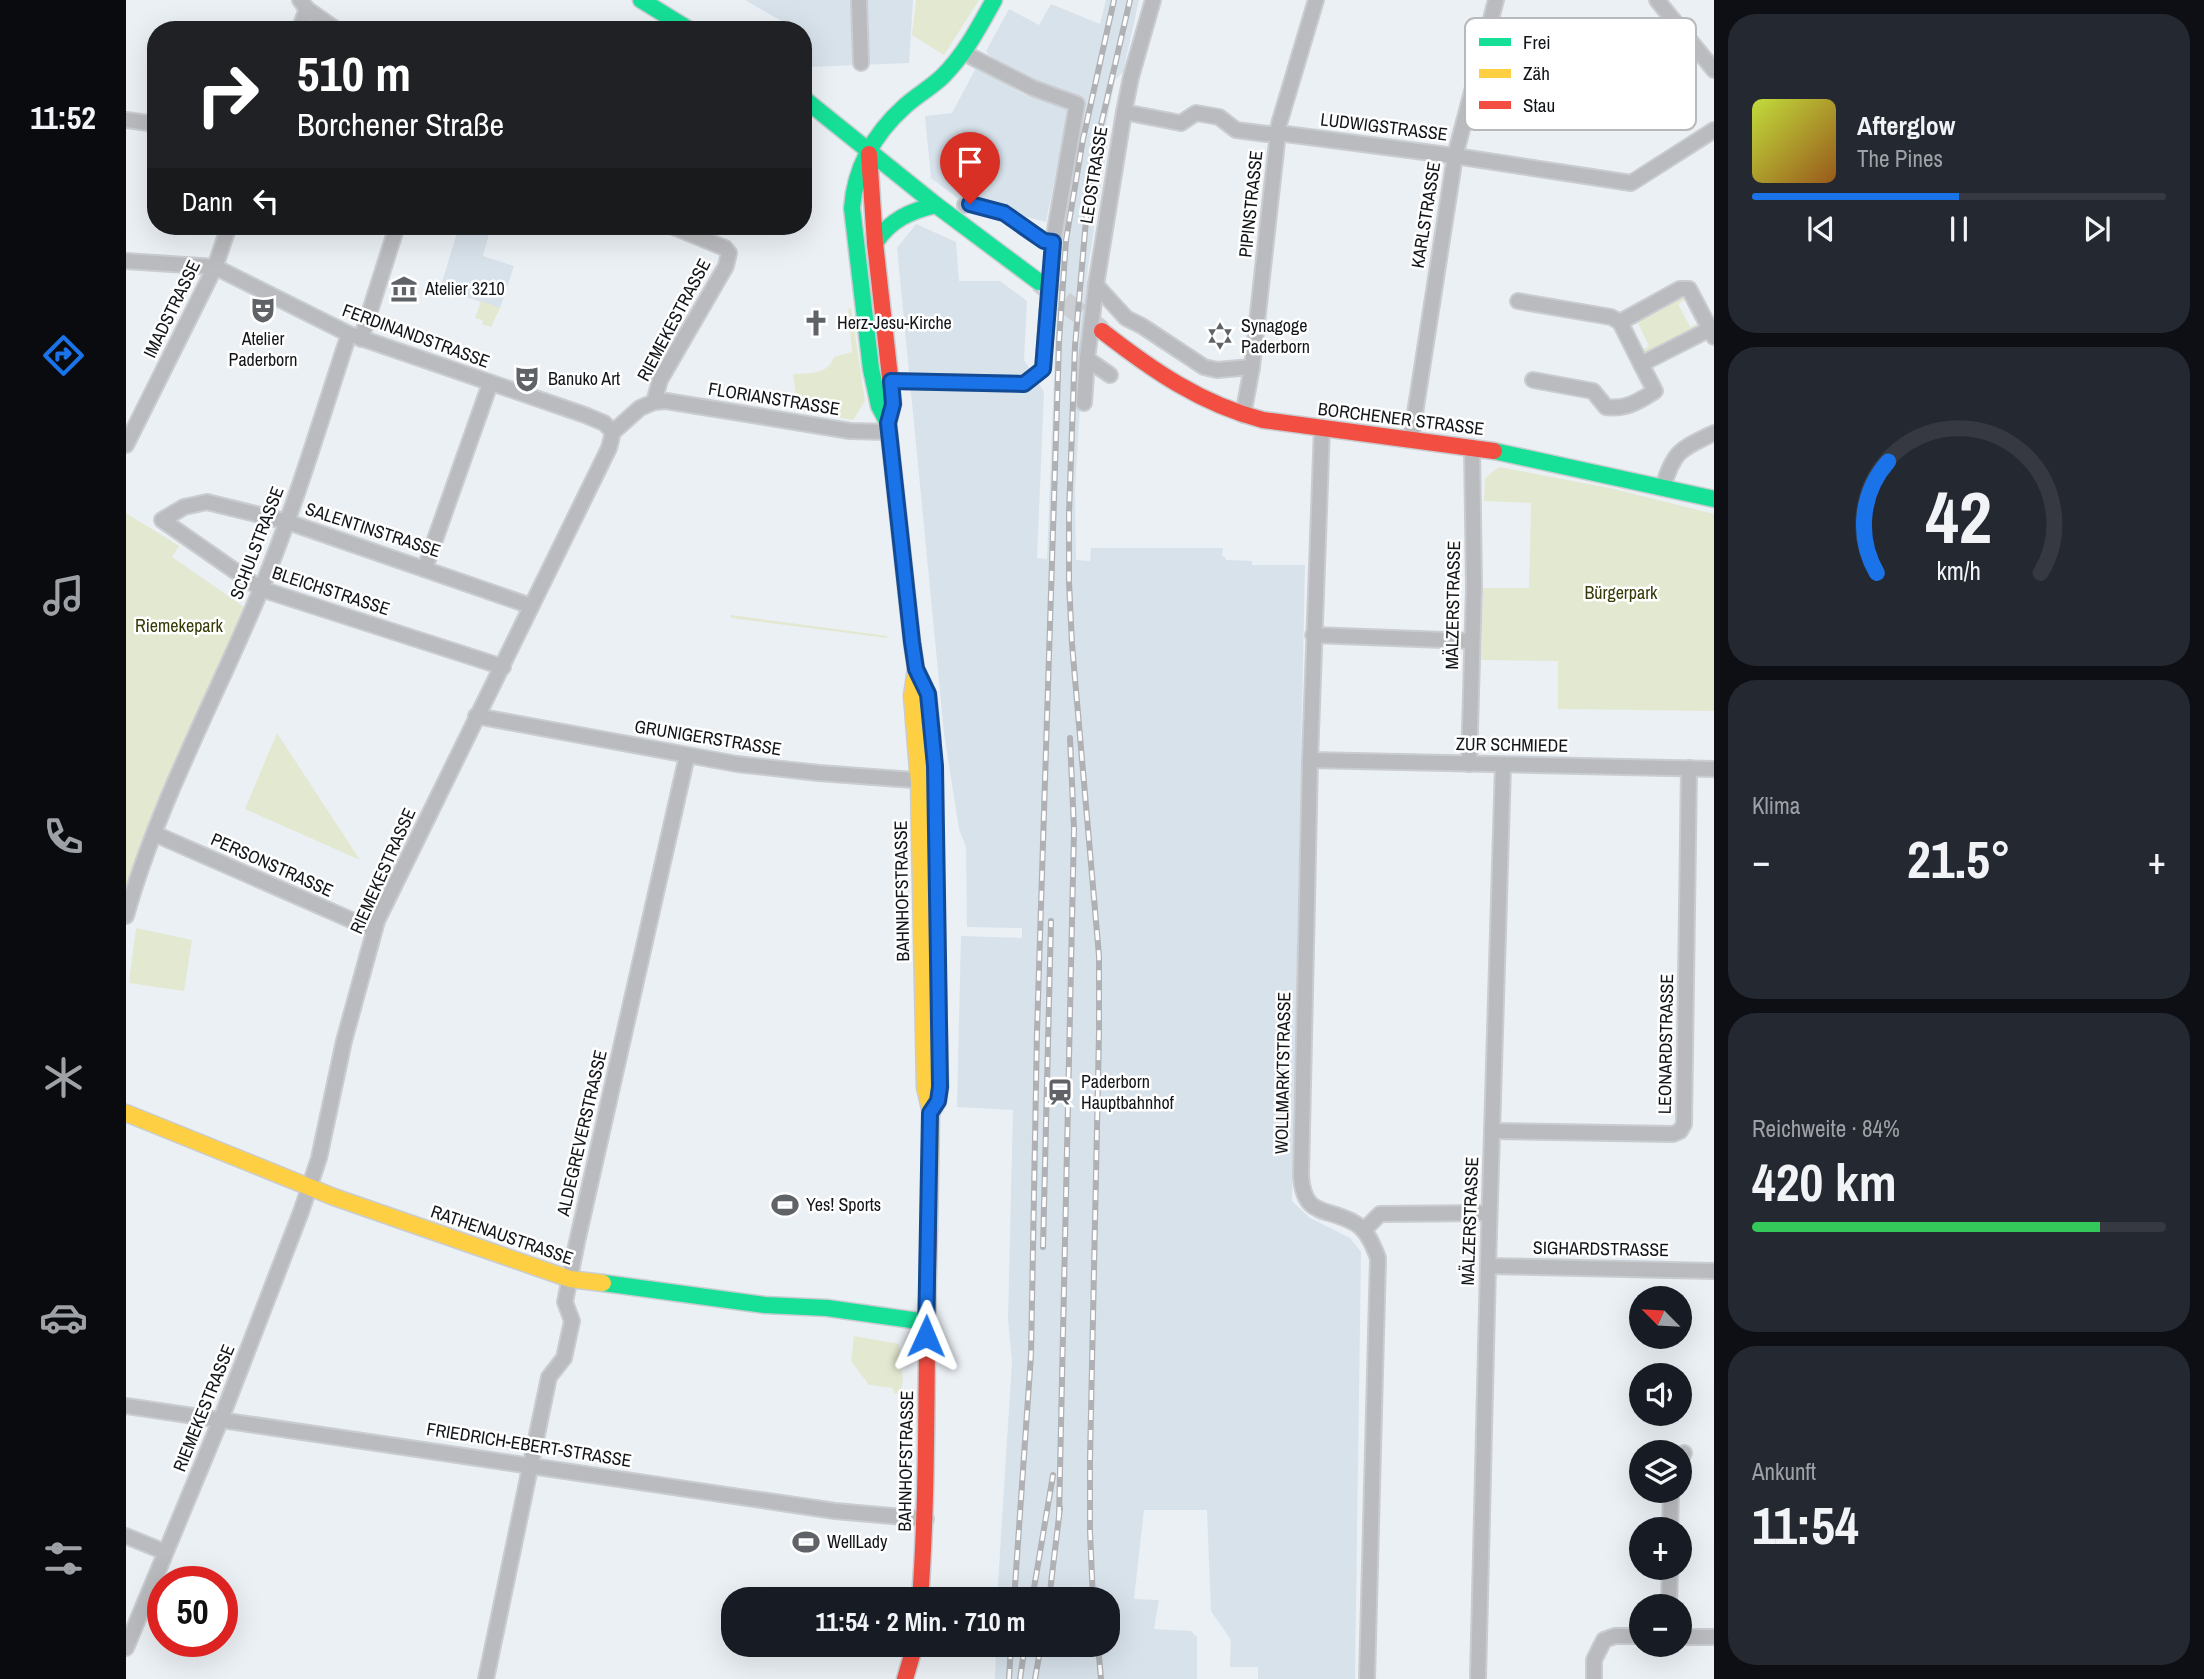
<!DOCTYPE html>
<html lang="de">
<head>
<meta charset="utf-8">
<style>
	:root { --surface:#171b24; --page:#242831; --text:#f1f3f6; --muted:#9ea1a6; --line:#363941; --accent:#1a73e8 }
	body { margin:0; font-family:"Archivo Narrow",sans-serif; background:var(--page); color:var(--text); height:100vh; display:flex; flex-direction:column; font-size:26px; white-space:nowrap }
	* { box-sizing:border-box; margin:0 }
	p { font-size:23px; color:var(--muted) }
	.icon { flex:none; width:38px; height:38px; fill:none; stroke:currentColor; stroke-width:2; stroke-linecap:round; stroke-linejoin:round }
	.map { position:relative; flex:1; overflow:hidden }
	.drawer { display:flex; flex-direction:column; gap:14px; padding:14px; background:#0d0f14; width:490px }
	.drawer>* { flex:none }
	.guide { position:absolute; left:21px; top:21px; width:665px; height:214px; border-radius:28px; box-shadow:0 7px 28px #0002; background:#202124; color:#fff; overflow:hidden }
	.needle { width:46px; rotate:294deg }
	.controls { position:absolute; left:1503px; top:1286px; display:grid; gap:14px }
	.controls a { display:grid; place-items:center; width:63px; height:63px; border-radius:50%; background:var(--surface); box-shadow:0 7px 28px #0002; font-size:35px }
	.speed { position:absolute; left:21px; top:1566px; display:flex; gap:14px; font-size:35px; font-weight:700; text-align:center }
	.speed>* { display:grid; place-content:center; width:91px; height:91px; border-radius:50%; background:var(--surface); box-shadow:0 7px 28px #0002; line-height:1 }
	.speed .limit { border:10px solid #d22; background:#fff; color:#111 }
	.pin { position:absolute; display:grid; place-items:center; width:60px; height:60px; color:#fff; margin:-72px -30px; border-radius:50% 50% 50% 0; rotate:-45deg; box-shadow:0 0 7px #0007 }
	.pin .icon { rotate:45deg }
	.me { position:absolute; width:77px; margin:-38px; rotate:1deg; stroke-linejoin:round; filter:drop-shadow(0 0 5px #0008) }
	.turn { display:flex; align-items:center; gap:24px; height:147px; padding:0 35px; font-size:32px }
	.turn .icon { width:91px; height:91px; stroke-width:2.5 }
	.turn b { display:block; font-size:49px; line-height:60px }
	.then { display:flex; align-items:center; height:66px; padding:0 35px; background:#0003; gap:14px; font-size:26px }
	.big { font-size:52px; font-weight:700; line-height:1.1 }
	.drawer .card { flex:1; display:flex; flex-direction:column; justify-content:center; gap:10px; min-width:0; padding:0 24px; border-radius:28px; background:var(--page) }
	.drawer .dial { align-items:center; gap:0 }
	.dial svg { height:182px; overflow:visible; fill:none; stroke:var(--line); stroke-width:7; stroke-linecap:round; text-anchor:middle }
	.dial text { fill:var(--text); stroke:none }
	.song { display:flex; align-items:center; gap:21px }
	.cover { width:84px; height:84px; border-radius:10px; background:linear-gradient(135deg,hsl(70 70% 55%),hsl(30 70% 35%)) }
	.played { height:7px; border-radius:4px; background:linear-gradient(90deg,var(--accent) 50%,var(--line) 50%) }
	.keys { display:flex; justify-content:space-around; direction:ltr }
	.heat { display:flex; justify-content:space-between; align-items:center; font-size:38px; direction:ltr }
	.charge { height:10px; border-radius:5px; background:linear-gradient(90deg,#34c759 84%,var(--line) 0) }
	.trip { position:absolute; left:595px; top:1587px; width:399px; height:70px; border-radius:28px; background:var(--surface); box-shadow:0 7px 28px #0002; font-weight:700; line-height:70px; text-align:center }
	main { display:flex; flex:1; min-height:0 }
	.tabs { display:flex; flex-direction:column; width:126px; justify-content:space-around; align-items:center; background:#090b0e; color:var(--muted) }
	.tabs .icon { width:49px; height:49px }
	.tabs .on { color:var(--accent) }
	.tabs b { font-size:32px; color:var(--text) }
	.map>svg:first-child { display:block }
	.built { fill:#d8e2eb }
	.green { fill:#e3e8d1 }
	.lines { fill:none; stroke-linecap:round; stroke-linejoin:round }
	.secondary-tunnel { stroke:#cbcfd4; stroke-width:21; stroke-dasharray:21 10; stroke-linecap:butt }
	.street-casing { stroke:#c9cdd1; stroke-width:18 }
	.fast-casing { stroke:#c9cdd1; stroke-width:19 }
	.slow-casing { stroke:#c9cdd1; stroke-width:19 }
	.jam-casing { stroke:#c9cdd1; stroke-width:19 }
	.street { stroke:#babbbe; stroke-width:14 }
	.fast { stroke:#16e098; stroke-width:16 }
	.slow { stroke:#ffcf43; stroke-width:16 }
	.jam { stroke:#f24e42; stroke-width:16 }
	.rail-casing { stroke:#afb1b4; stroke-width:6 }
	.rail { stroke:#fff; stroke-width:3.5; stroke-dasharray:10; stroke-linecap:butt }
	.route-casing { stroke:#114b97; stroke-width:18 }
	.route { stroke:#1a73e8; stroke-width:12 }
	.labels { text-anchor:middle; stroke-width:5; stroke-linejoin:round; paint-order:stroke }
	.street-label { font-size:18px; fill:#131619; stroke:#fff }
	.poi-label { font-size:18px; fill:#131619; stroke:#fff; text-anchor:start }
	.park-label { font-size:18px; fill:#363a04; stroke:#fff }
	.key { fill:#fff; stroke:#b8b9ba; stroke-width:2 }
	.key-label { font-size:19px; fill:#131619 }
</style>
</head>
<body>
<main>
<nav class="tabs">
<b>11:52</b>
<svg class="icon on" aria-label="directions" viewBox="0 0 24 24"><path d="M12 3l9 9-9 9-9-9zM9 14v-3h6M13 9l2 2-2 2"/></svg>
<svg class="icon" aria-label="music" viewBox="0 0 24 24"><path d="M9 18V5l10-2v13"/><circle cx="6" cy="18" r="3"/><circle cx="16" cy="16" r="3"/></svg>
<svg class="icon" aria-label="phone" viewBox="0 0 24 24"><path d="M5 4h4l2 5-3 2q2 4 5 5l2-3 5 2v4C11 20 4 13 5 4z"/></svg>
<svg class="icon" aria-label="climate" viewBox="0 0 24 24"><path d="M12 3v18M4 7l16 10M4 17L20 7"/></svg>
<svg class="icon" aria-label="car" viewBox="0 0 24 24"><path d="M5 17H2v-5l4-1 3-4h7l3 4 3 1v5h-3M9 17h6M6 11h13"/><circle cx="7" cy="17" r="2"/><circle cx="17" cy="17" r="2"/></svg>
<svg class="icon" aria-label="filters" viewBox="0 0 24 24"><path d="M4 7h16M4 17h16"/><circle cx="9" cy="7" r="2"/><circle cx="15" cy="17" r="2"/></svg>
</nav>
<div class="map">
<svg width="1588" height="1679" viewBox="0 0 1588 1679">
	<rect width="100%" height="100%" fill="#ebf0f5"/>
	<g class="built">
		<polygon points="619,0 787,0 783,63 683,67 682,36 677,33 677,30 671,30"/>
		<polygon points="980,0 1013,0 997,72 989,80 977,141 981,147 962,268 949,491 950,560 964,561 965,548 1097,548 1096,556 1099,557 1100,560 1126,561 1126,565 1179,565 1166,1201 1184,1218 1224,1238 1235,1252 1229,1679 1132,1679 1132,1667 1104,1667 1105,1640 1085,1611 1081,1510 1018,1510 1008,1599 1033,1600 1028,1629 1065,1631 1071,1637 1071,1679 869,1679 870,1645 982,1645 982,1600 871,1599 886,1362 882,1319 887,1110 831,1107 835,936 896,938 896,928 841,927 840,847 833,829 818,733 771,248 790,224 830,242 833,281 874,281 901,301 898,360 918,392 911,558 921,559 932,275 940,197 957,99 911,85 881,68 863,55 860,51 883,9 913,25 925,4 974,24"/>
		<polygon points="851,66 897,94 936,104 942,111 920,222 835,201 805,178 799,116 826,113"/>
		<polygon points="333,226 365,226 357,256 388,266 374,308 314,289"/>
	</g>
	<g class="green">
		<polygon points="790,0 853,0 818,55 786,35"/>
		<polygon points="1558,295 1561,299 1552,304 1564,327 1573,323 1576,328 1518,358 1515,351 1523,346 1512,323 1502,328 1501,325"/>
		<polygon points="355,301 374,308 365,327 356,324 357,320 349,318"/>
		<path d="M 725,308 L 739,401 L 727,420 L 672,410 L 667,374 C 683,373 702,375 708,357 L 726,352 L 722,309 Z"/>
		<polygon points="1373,467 1484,488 1588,514 1588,711 1432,709 1432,661 1355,660 1357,588 1403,588 1405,503 1358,501 1359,478"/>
		<polygon points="0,513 53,546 46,557 118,607 0,895"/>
		<polygon points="605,615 761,636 761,638 605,618"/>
		<polygon points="151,733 234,860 119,809"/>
		<polygon points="10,928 66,940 58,991 3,983"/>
		<polygon points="728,1336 773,1344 777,1383 773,1393 768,1394 767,1388 743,1385 725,1361"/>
	</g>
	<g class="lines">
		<polyline class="secondary-tunnel" points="913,282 976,331"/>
		<g class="street-casing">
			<g id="street">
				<polyline points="174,0 181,9 211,30"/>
				<polyline points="733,0 735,63"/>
				<polyline points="1531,0 1588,70"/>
				<polyline points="173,30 181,9"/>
				<polyline points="998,112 1055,123 1070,113 1093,117 1110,130 1141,134 1152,133 1329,156 1505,183 1588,130"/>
				<polyline points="0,120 30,124"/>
				<polyline points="839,205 844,204 878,213 918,241 927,242"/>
				<polyline points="0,261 89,267 223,334 459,415 478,423 487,432"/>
				<polyline points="970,285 1000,318 1016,326 1078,367 1091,370 1126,367"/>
				<polyline points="1392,301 1485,317 1494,322 1554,289 1563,289 1588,337"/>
				<polyline points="1494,322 1515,364 1584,329"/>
				<polyline points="235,339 271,226"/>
				<polyline points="984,375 961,359 970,285 998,112 1005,77 1027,0"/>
				<path d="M 1407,380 L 1467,391 L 1480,407 C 1500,410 1513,401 1529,391 L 1515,364"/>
				<polyline points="765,381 898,384 917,369 927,242 951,104 907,88 838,53"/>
				<polyline points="528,402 534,380 600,266 603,253 599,248 545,226"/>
				<polyline points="958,403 961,359"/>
				<polyline points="1117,415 1126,367 1153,124 1190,0"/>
				<path d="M 1196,427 L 1184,760 L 1175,1176 C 1178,1217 1199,1207 1227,1222 C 1241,1229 1247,1245 1252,1258 L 1241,1679"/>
				<polyline points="1285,439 1329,156 1370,0"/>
				<polyline points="0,445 89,267 103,226"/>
				<path d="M 1537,487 C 1548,450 1555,449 1588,433"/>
				<polyline points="299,568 364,384"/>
				<polyline points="1187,635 1345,641"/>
				<polyline points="377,667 135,589 36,520 58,507 81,502 162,522 405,606"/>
				<polyline points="350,716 611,764 693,773 801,781"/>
				<polyline points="1184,760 1588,769"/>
				<polyline points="1343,764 1348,587 1346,447"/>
				<polyline points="29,834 248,930"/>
				<path d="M 0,916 C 32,802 91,696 136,587 C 170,504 195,419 223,334"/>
				<polyline points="1366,1131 1547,1134 1554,1131 1558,1124 1563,768"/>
				<polyline points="1238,1230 1254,1214 1363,1213"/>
				<polyline points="1362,1266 1588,1271"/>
				<polyline points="0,1406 709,1511 800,1519"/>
				<polyline points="1554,1459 1558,1453"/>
				<polyline points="1544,1530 1545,1491"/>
				<polyline points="0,1536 39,1552"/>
				<polyline points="1543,1606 1544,1568"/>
				<polyline points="1554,1637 1588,1637"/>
				<polyline points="0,1648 95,1419 175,1212 193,1158 218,1041 251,921 483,448 487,432 514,408 528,402 540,401 724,431 763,432"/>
				<polyline points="360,1679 423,1377 438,1358 446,1321 439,1302 451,1242 561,756"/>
				<polyline points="1352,1679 1362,1266 1377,765"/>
				<polyline points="1468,1679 1468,1660 1478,1640 1489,1636 1516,1636"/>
			</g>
		</g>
		<g class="fast-casing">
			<g id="fast">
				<polyline points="515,0 564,30"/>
				<polyline points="677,98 810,205 913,282"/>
				<path d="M 749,243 C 764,220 784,211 810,205"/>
				<polyline points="1368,451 1588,499"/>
				<path d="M 806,736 L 802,694 L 790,669 L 786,642 L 762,423 L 753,406 L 745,369 L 726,208 C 729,167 749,133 779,106 C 791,95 806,87 817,76 C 839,54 853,27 868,0"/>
				<polyline points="477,1283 639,1305 701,1308 800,1322"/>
			</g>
		</g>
		<g class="slow-casing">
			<g id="slow">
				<polyline points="790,669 786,696 793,782 799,1087 805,1113 803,1230"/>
				<polyline points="0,1113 208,1197 444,1279 477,1283"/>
				<polyline points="805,1113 812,1101 814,1087 806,736"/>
			</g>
		</g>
		<g class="jam-casing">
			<g id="jam">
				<polyline points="743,154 749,243 767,404 762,423"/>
				<path d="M 976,331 C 1026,370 1075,404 1137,420 L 1368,451"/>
				<path d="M 794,1600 C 803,1477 799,1353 803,1230"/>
				<polyline points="779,1679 789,1645"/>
			</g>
		</g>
		<use href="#street" class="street"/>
		<use href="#fast" class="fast"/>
		<use href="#slow" class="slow"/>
		<use href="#jam" class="jam"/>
		<g class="rail-casing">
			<g id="rail">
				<polyline points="917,1247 925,921"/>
				<polyline points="933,1517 948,829 944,738"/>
				<polyline points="888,1600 905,1355 911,1031 933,342 940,240 957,139 988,0"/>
				<polyline points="906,1600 927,1475"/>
				<polyline points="923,1600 934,1508"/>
				<polyline points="967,1600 964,1531 964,1459 973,1033 973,956 946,644 943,582 943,513 949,346 960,220 975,125 1004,0"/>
				<polyline points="972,1645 975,1679"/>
				<polyline points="883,1679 885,1645"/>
				<polyline points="894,1679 899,1645"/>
				<polyline points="909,1679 915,1645"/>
			</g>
		</g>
		<use href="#rail" class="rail"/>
	</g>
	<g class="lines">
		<g class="route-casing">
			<polyline id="route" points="800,1336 804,1113 812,1101 814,1087 809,766 802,694 790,669 786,642 762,423 767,404 765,381 898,384 917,369 927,242 918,241 878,213 844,204"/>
		</g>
		<use href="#route" class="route"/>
	</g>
	<defs>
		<g id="museum-bare" transform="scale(2.1)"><path d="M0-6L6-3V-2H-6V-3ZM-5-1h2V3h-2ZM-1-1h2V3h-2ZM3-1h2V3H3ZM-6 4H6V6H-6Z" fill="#5f6266" stroke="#fff" stroke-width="2.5" paint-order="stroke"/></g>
		<g id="theatre-bare" transform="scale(2.1)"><path d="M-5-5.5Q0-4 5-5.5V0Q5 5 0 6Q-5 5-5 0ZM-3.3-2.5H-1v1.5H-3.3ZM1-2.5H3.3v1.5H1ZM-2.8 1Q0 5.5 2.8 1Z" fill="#5f6266" stroke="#fff" stroke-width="2.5" paint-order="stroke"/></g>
		<g id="church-bare" transform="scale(2.1)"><path d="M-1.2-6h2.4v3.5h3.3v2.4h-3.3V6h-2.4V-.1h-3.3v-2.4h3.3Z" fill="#5f6266" stroke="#fff" stroke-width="2.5" paint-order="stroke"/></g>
		<g id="synagogue-bare" transform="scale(2.1)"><path d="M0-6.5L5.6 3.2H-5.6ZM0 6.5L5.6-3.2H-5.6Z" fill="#5f6266" stroke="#fff" stroke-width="2.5" paint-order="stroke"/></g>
		<g id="station-bare" transform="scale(2.1)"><path d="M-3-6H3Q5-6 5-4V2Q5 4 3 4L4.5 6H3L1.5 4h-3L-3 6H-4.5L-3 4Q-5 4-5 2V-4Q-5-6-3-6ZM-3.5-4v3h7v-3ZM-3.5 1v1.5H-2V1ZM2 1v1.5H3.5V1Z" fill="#5f6266" stroke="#fff" stroke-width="2.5" paint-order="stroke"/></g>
		<g id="stadium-bare" transform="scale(2.1)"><path d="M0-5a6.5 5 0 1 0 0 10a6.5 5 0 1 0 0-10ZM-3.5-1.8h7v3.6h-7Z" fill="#5f6266" stroke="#fff" stroke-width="2.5" paint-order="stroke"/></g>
	</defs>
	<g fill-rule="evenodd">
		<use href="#museum-bare" x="278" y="289"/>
		<use href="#theatre-bare" x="137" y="310"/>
		<use href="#church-bare" x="690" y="323"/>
		<use href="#synagogue-bare" x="1094" y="336"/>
		<use href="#theatre-bare" x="401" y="379"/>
		<use href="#station-bare" x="934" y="1092"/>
		<use href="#stadium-bare" x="659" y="1205"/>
		<use href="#stadium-bare" x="680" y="1542"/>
	</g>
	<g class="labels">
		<g class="street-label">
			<text transform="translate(1258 127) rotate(7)" y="6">LUDWIGSTRASSE</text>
			<text transform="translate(968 175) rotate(-81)" y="6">LEOSTRASSE</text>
			<text transform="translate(1125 204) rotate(-84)" y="6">PIPINSTRASSE</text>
			<text transform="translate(1300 215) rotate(-81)" y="6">KARLSTRASSE</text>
			<text transform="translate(46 309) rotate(-64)" y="6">IMADSTRASSE</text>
			<text transform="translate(548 320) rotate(-62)" y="6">RIEMEKESTRASSE</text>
			<text transform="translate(290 336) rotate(20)" y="6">FERDINANDSTRASSE</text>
			<text transform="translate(648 399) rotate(9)" y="6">FLORIANSTRASSE</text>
			<text transform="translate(1275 419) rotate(7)" y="6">BORCHENER STRASSE</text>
			<text transform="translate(247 530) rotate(18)" y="6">SALENTINSTRASSE</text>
			<text transform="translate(131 543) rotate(-69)" y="6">SCHULSTRASSE</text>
			<text transform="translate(205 591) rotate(18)" y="6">BLEICHSTRASSE</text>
			<text transform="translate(1327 605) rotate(-89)" y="6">MÄLZERSTRASSE</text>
			<text transform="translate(582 738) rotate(9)" y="6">GRUNIGERSTRASSE</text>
			<text transform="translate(1386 745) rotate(1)" y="6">ZUR SCHMIEDE</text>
			<text transform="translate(146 865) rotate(24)" y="6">PERSONSTRASSE</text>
			<text transform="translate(257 871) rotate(-66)" y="6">RIEMEKESTRASSE</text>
			<text transform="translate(776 891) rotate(-91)" y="6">BAHNHOFSTRASSE</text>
			<text transform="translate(1540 1044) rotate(-89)" y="6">LEONARDSTRASSE</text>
			<text transform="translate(1157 1073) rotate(-89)" y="6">WOLLMARKTSTRASSE</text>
			<text transform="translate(456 1133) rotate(-77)" y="6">ALDEGREVERSTRASSE</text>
			<text transform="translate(1344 1221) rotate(-88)" y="6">MÄLZERSTRASSE</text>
			<text transform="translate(376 1235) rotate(19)" y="6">RATHENAUSTRASSE</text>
			<text transform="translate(1475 1249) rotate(1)" y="6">SIGHARDSTRASSE</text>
			<text transform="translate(78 1408) rotate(-68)" y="6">RIEMEKESTRASSE</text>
			<text transform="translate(403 1445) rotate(9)" y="6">FRIEDRICH-EBERT-STRASSE</text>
			<text transform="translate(780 1461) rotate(-89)" y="6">BAHNHOFSTRASSE</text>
		</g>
		<g class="poi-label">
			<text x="299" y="295">Atelier 3210</text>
			<text x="711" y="329">Herz-Jesu-Kirche</text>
			<text x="1115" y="332">Synagoge<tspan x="1115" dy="21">Paderborn</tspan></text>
			<text x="137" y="345" text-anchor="middle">Atelier<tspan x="137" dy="21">Paderborn</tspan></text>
			<text x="422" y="385">Banuko Art</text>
			<text x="955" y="1088">Paderborn<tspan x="955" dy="21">Hauptbahnhof</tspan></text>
			<text x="680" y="1211">Yes! Sports</text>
			<text x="701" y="1548">WellLady</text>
		</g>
		<g class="park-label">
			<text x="1495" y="599">Bürgerpark</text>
			<text x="53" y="632">Riemekepark</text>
		</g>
	</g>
	<rect x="1339" y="18" width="231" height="112" rx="10" class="key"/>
	<rect x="1353" y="38" width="32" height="8" fill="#16e098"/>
	<rect x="1353" y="69" width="32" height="9" fill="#ffcf43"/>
	<rect x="1353" y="101" width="32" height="8" fill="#f24e42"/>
	<g class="key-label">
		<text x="1397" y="49">Frei</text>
		<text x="1397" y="80">Zäh</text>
		<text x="1397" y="112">Stau</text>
	</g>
</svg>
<div class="controls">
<a><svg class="needle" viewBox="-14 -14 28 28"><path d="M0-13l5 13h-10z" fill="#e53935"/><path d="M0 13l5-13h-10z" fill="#9ea1a6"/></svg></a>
<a><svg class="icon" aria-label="sound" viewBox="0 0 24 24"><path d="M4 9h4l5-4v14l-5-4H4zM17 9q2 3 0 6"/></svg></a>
<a><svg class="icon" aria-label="layers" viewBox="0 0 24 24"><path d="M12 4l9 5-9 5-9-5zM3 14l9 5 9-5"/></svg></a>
<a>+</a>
<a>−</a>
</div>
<div class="speed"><div class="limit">50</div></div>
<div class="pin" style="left:844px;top:204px;background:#d93025"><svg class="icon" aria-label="arrive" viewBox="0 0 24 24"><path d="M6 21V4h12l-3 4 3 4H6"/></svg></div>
<svg class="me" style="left:800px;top:1336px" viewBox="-20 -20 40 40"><path d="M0-17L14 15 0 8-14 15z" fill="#1a73e8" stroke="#fff" stroke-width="4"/></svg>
<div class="trip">11:54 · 2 Min. · 710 m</div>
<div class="guide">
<div class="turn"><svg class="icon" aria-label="right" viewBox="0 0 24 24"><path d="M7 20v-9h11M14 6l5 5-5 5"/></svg><div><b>510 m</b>Borchener Straße</div></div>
<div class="then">Dann<svg class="icon" aria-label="left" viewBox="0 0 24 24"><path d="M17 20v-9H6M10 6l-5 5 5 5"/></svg></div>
</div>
</div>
<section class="drawer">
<div class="card">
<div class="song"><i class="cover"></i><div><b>Afterglow</b><p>The Pines</p></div></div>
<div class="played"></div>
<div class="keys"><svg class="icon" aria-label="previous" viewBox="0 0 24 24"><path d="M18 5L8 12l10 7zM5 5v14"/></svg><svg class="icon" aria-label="pause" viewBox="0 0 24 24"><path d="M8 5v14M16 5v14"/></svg><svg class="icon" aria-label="next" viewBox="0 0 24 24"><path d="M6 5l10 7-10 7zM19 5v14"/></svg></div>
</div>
<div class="card dial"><svg viewBox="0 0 100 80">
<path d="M14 69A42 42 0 1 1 86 69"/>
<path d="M14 69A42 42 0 0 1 19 20" stroke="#1a73e8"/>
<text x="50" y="56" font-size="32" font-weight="700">42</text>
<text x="50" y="72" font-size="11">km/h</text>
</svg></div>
<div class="card"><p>Klima</p>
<div class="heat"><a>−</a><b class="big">21.5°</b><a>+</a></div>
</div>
<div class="card"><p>Reichweite · 84%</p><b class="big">420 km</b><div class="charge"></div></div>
<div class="card"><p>Ankunft</p><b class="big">11:54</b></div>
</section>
</main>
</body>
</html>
